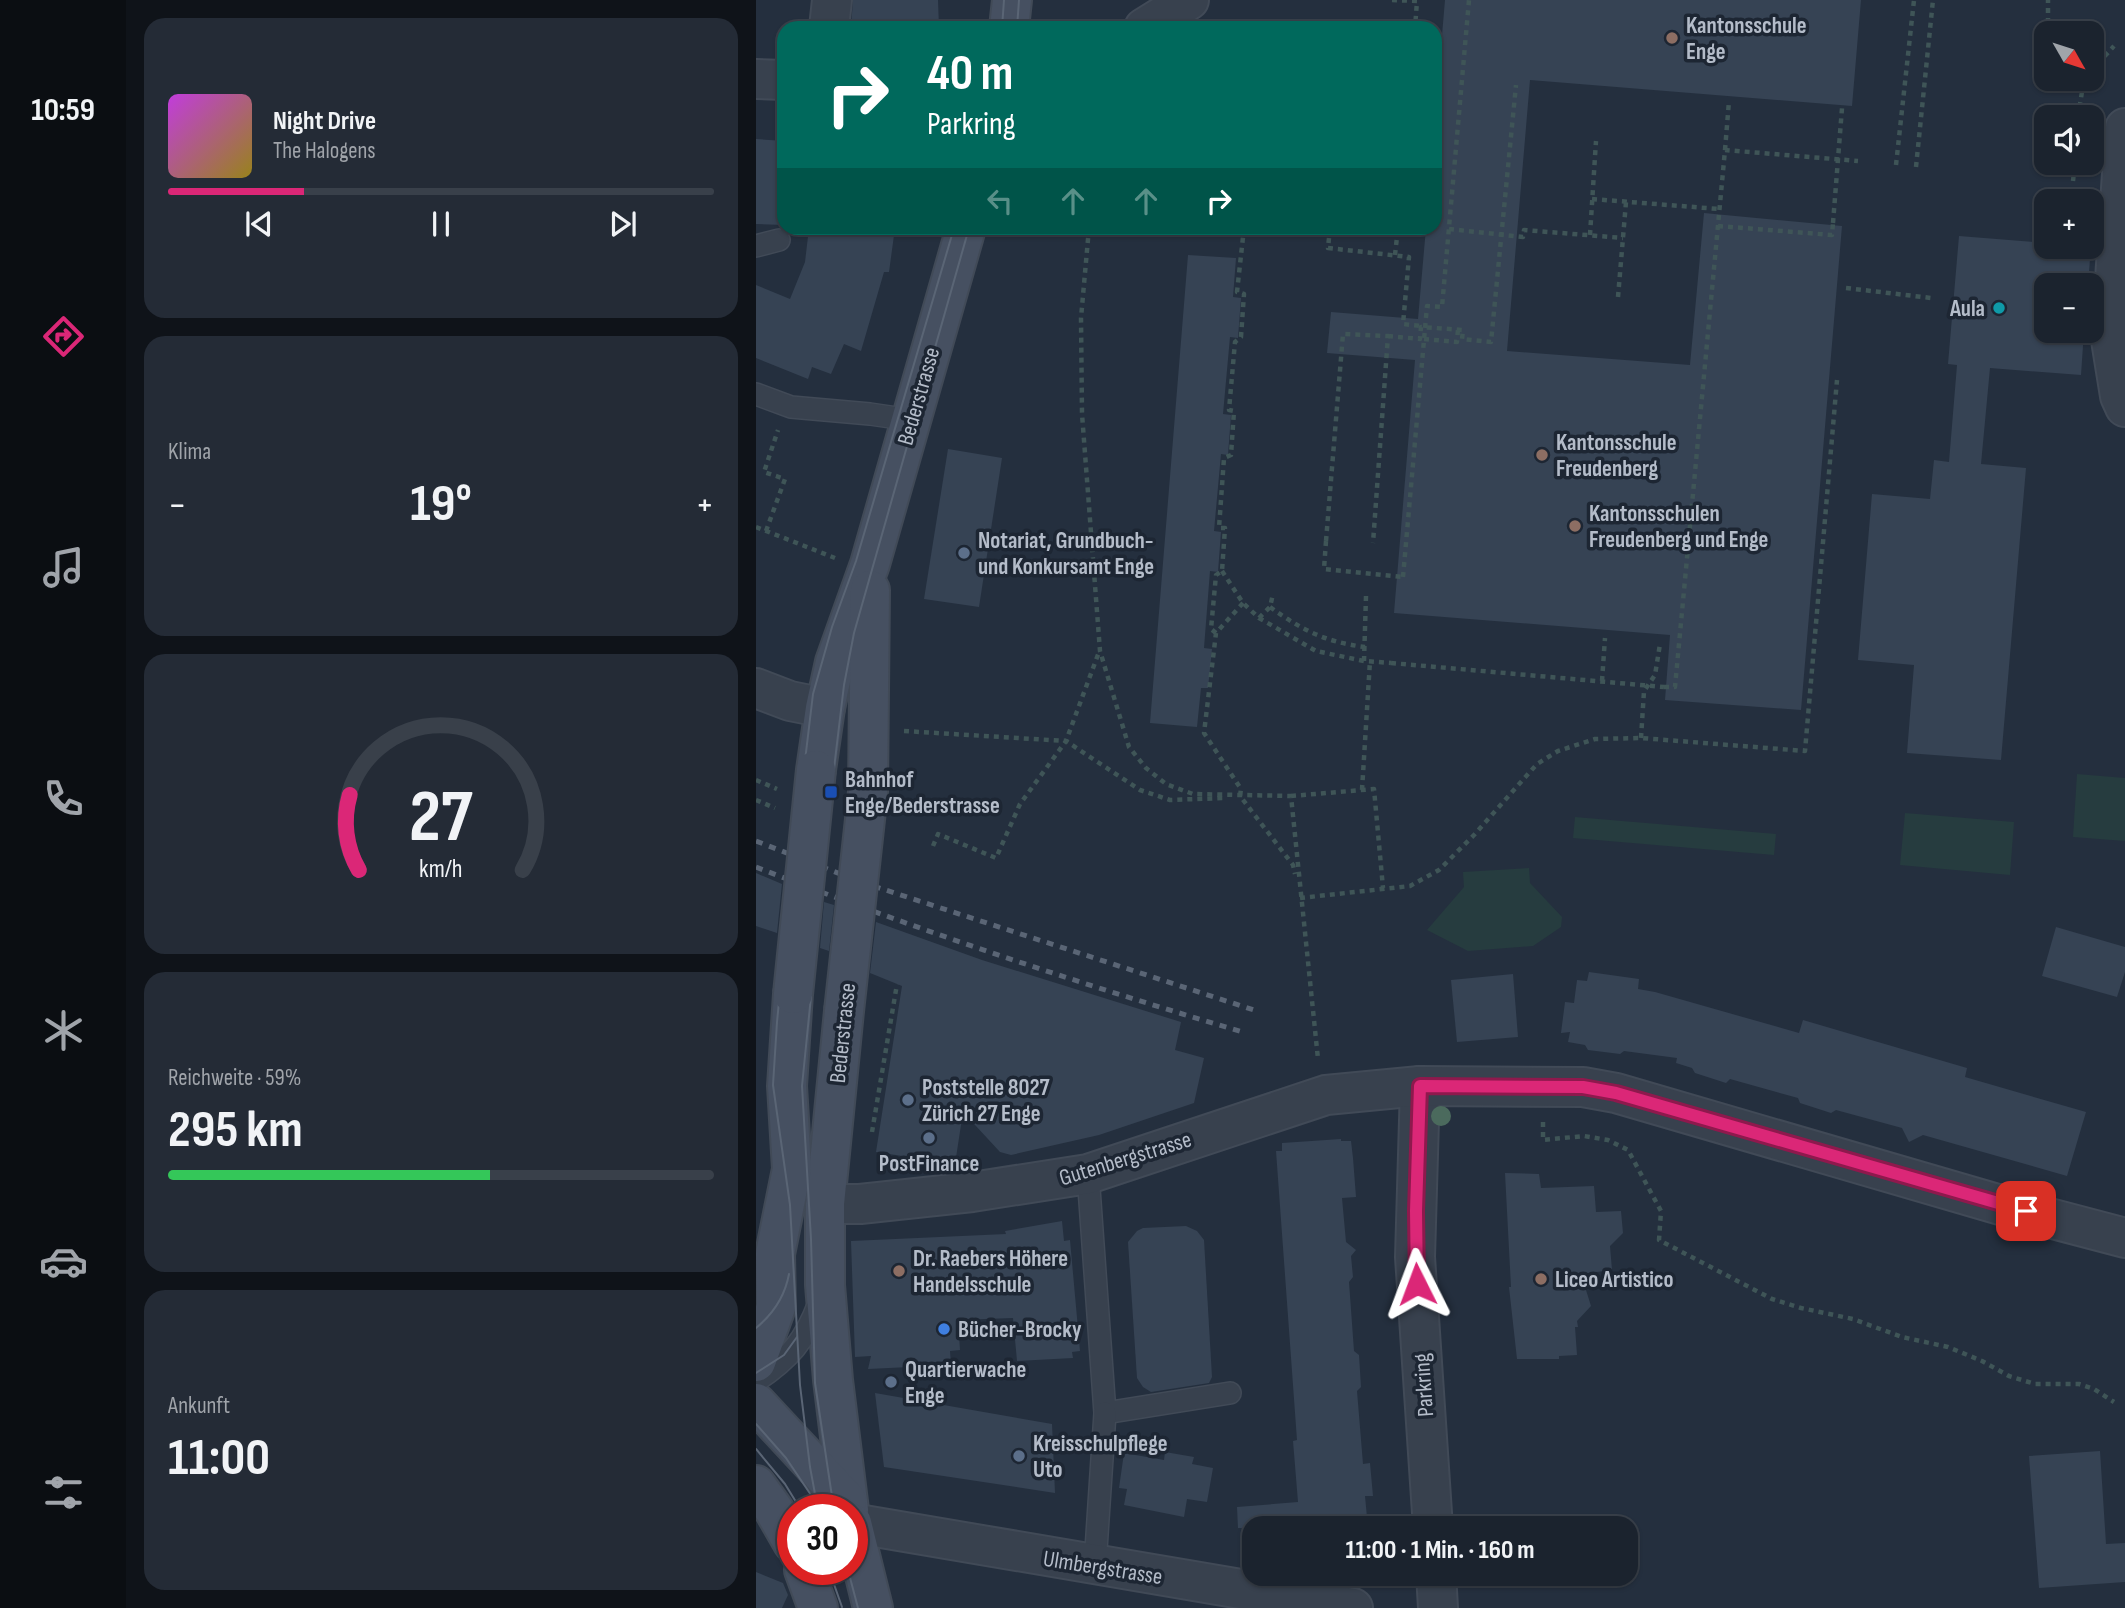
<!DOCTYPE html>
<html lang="de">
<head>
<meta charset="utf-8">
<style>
	:root { --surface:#1b232e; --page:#242b36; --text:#f1f3f6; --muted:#a0a4aa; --line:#39404a; --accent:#db2777 }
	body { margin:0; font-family:"Sofia Sans Condensed",sans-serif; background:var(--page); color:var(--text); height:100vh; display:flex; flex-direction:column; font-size:26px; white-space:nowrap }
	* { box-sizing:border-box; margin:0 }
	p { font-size:23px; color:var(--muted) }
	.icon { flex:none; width:38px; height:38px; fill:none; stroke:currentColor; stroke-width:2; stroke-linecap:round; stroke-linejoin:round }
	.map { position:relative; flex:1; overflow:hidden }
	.drawer { display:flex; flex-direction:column; gap:18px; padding:18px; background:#0f1319; width:630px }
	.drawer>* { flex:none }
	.top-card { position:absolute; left:21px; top:21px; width:665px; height:214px; border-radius:21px; box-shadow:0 2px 5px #0004,0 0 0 2px var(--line); background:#00695c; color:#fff; overflow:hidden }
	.needle { width:46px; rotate:129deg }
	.controls { position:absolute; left:1278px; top:21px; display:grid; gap:14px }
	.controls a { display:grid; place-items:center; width:70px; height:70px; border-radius:14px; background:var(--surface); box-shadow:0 2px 5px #0004,0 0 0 2px var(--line); font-size:35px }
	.speed { position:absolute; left:21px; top:1494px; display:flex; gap:14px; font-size:35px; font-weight:700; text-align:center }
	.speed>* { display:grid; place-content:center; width:91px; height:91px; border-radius:50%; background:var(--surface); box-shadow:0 2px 5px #0004,0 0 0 2px var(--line); line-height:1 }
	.speed .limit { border:10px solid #d22; background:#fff; color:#111 }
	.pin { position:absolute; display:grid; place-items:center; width:60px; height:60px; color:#fff; margin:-30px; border-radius:14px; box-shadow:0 4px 10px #0006 }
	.me { position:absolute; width:77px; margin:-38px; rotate:357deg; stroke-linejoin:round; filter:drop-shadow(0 0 5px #0008) }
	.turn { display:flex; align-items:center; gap:24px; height:147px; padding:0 35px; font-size:32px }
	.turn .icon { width:91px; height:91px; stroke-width:2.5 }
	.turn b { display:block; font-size:49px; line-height:60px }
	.lanes { display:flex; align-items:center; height:66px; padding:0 35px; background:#0003; justify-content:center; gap:35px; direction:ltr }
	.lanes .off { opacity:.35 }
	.big { font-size:52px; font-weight:700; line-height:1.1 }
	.drawer .widget { flex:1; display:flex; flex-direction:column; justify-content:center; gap:10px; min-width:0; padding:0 24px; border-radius:21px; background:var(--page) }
	.drawer .dial { align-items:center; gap:0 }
	.dial svg { height:182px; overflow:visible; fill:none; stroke:var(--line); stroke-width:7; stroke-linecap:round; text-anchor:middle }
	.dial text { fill:var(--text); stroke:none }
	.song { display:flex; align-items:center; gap:21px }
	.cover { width:84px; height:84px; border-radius:10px; background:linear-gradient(135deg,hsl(290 70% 55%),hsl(50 70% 35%)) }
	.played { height:7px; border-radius:4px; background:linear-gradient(90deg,var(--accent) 25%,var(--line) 25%) }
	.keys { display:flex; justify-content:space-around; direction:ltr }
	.heat { display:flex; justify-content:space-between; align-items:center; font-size:38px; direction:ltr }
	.charge { height:10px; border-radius:5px; background:linear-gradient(90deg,#34c759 59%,var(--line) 0) }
	.trip { position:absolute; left:486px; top:1516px; width:396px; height:70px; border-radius:21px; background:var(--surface); box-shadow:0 2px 5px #0004,0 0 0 2px var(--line); font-weight:700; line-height:70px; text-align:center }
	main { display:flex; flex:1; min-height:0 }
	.dock { display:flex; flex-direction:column; width:126px; justify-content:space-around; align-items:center; background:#0b0e12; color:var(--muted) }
	.dock .icon { width:49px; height:49px }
	.dock .active { color:var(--accent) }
	.dock b { font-size:32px; color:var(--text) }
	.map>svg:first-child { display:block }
	.green { fill:#263c3f }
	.building { fill:#364354 }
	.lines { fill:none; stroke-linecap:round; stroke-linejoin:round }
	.lane-casing { stroke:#414a57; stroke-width:24 }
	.street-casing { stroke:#414a57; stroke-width:42 }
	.secondary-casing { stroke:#414a57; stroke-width:42 }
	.path { stroke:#3f5557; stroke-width:4.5; stroke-dasharray:5 5; stroke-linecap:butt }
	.lane { stroke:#38414e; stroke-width:21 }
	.street { stroke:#38414e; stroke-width:38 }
	.secondary { stroke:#465061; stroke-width:38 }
	.tram { stroke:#5a6575; stroke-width:2 }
	.rail { stroke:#5a6575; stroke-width:5; stroke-dasharray:7 7; stroke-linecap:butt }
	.secondary-bridge-casing { stroke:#414a57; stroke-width:42; stroke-linecap:butt }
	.path-bridge { stroke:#3f5557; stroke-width:4.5; stroke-dasharray:5 5; stroke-linecap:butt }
	.secondary-bridge { stroke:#465061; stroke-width:38 }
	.tree { fill:#4b6a5d }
	.route-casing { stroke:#8e194d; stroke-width:18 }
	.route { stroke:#db2777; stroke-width:12 }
	.education-dot { fill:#8d6e63; stroke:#1d2633; stroke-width:2.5 }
	.culture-dot { fill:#0f9aa8; stroke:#1d2633; stroke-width:2.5 }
	.service-dot { fill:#5c6f8a; stroke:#1d2633; stroke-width:2.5 }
	.transit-dot { fill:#1a4fb4; stroke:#1d2633; stroke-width:2.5 }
	.shop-dot { fill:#3f7fe0; stroke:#1d2633; stroke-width:2.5 }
	.labels { text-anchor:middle; stroke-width:7; stroke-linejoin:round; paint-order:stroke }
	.poi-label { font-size:23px; font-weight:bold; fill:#b4bcc9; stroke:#1d2633; text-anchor:start }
	.street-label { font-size:23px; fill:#b4bcc9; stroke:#1d2633 }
</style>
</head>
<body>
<main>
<nav class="dock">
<b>10:59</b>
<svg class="icon active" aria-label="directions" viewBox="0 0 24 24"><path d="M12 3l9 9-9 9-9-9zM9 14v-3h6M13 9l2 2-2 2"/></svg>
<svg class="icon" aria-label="music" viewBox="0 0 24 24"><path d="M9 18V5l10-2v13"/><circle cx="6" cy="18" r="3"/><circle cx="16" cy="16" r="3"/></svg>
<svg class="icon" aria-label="phone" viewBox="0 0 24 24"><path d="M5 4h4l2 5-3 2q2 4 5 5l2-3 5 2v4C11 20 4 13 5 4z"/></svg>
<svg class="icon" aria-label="climate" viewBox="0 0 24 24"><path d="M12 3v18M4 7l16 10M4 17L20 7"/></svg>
<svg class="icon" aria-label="car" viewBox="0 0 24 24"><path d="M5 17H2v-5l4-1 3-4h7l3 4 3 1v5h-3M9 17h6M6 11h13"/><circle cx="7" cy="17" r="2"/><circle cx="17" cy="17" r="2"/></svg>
<svg class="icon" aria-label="filters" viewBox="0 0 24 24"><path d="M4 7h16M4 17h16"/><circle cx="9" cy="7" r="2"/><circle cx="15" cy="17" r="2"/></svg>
</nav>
<section class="drawer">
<div class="widget">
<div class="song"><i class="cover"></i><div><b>Night Drive</b><p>The Halogens</p></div></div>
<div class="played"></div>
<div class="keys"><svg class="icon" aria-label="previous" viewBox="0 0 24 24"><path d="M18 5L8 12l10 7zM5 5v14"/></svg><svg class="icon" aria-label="pause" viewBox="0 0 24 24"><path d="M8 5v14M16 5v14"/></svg><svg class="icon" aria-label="next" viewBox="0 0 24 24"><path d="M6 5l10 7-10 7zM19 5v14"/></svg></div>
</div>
<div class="widget"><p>Klima</p>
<div class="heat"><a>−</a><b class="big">19°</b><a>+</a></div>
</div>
<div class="widget dial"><svg viewBox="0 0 100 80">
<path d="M14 69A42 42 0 1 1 86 69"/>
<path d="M14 69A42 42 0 0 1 10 36" stroke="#db2777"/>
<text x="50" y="56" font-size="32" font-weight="700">27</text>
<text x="50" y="72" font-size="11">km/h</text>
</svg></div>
<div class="widget"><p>Reichweite · 59%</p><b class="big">295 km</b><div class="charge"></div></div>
<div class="widget"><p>Ankunft</p><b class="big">11:00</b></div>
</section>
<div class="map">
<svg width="1369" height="1608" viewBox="0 0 1369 1608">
	<rect width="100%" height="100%" fill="#242f3e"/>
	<g class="green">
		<polygon points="1321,774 1369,778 1369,841 1317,837"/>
		<polygon points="1149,813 1258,822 1254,875 1144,865"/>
		<polygon points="819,817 1020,834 1018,855 817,838"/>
		<polygon points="773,868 774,883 806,917 805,927 777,946 712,951 671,930 708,887 707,872"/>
	</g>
	<g class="building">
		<polygon points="97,0 182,0 183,28 95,28"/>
		<polygon points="689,0 1105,0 1096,106 774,80 751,351 934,365 948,213 1086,226 1045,710 909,700 914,635 638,613 659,360 571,353 575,312 662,319 670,228 679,228 679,118"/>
		<polygon points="0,139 28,141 28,225 0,224"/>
		<polygon points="53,228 139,228 133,272 128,272 105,351 88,344 75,374 56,367 52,379 0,358 0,285 34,299 49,262"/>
		<polygon points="1203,236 1290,243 1290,247 1335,246 1332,285 1290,285 1290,331 1328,331 1325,375 1234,368 1225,464 1270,468 1245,760 1151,753 1158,665 1102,660 1116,494 1174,499 1178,460 1193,462 1201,365 1192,364"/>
		<polygon points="432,255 480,258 477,297 485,298 482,338 474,337 467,414 475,415 472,455 465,454 458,531 465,532 462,572 454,571 448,648 456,649 452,688 445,688 441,727 394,723"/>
		<polygon points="192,449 246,458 223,607 168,599"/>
		<polygon points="0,873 26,884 21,933 0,926"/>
		<polygon points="68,902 78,905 73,951 64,948"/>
		<polygon points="120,922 226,960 425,1022 419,1050 448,1058 438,1103 343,1135 255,1155 244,1152 207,1112 199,1164 120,1152 146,986 114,973"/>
		<polygon points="1300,927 1369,947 1369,972 1361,997 1286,976"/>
		<polygon points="833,972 883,979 882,989 899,992 1043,1033 1047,1020 1098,1035 1211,1068 1209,1077 1330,1112 1311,1176 1167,1135 1153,1142 1146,1128 1080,1110 1075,1113 1044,1103 1042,1098 974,1079 970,1083 939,1073 936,1068 920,1063 921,1058 868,1051 864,1054 832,1050 829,1045 812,1042 814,1032 805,1033 809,1002 818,1003 821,980 831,981"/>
		<polygon points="757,974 762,1037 701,1042 695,980"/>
		<polygon points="585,1139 585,1141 595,1141 597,1158 600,1197 586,1198 590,1242 600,1250 595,1256 597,1277 593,1282 598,1351 603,1355 605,1387 601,1391 607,1464 614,1463 617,1496 609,1496 612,1528 482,1528 481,1507 542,1502 537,1441 541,1440 520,1151 526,1151 526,1143"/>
		<polygon points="749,1173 783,1174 785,1188 838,1186 840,1212 865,1211 867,1233 854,1246 856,1270 825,1274 835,1306 821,1321 822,1327 819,1327 821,1355 803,1356 803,1359 761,1359 753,1287 755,1287"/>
		<polygon points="306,1221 308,1241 314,1240 324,1351 316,1352 317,1358 261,1361 257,1318 202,1320 204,1350 194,1351 195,1365 112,1369 115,1356 99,1357 95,1241 250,1234 249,1231"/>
		<polygon points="430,1226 441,1231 448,1240 456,1377 453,1383 395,1392 387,1387 381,1378 372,1242 381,1231 387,1228"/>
		<polygon points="119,1393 296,1424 299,1493 128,1467"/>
		<polygon points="1344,1451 1350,1544 1369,1543 1369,1582 1283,1588 1273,1456"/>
		<polygon points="409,1452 438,1457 436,1464 457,1468 451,1502 431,1499 428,1517 368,1505 371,1489 363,1488 368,1453 408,1460"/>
		<polygon points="0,1572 27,1583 32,1595 26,1608 0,1608"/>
	</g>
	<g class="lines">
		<g class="lane-casing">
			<g id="lane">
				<polyline points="0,246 23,240"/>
				<polyline points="0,394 35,407 114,414 155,420"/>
				<polyline points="332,1174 349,1413 474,1393"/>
				<path d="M 0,1381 C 33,1359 49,1341 63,1303"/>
				<polyline points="339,1565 349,1413"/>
			</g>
		</g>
		<g class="street-casing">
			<g id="street">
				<polyline points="73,28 76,0"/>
				<polyline points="388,28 433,0"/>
				<polyline points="0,79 28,80"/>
				<polyline points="1369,128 1355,340 1364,396 1369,407"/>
				<polyline points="0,688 34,701 69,708"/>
				<polyline points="664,1086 659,1257 677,1528"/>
				<polyline points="69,1204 104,1204 216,1192 332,1174 570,1095 664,1086 827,1087 860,1093 1248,1206 1369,1238"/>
				<polyline points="96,1523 597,1608"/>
				<polyline points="680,1573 682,1608"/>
			</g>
		</g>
		<g class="secondary-casing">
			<g id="secondary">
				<polyline points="253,28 256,0"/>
				<polyline points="60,770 69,708 79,662 114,564 210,228"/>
				<polyline points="112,792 114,590"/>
				<polyline points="88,1011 69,1204 69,1285 77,1380 93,1510"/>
				<polyline points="0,1362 20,1307 19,1254 36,1169 31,1086 37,994"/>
				<polyline points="0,1403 91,1501"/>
				<polyline points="0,1485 18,1510 37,1543"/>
				<polyline points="96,1523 117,1608"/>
				<polyline points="48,1570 62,1608"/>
			</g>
		</g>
		<g class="path">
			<polyline points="636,0 661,1 659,28"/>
			<polyline points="1292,33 1292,0"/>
			<polyline points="1335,71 1358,46"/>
			<polyline points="1316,79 1326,81"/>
			<polyline points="1322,117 1328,79"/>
			<polyline points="969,150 973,101"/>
			<polyline points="1140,165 1158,0"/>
			<polyline points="1160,167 1177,0"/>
			<polyline points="1317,181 1319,163"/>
			<polyline points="836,199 963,209"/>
			<polyline points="962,226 1076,235 1077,223"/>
			<polyline points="333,228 325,318 326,414 344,651 373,747 390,768 410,784 437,794 535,796 562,1059"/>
			<polyline points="574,228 572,248 653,257 647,324 666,326"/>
			<polyline points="693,229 767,237 768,230 867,238"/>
			<polyline points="834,235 840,141"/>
			<polyline points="639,255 642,228"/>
			<polyline points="1090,288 1175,298"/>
			<polyline points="862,297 870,202"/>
			<polyline points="632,336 664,339 665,327 707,330 706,339 735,342 760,85"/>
			<polyline points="668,339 701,342 702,329"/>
			<polyline points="0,527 79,558"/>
			<polyline points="10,531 29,479 8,472 22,430"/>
			<polyline points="570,541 587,334 632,336 617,543"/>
			<polyline points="466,571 487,603 503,618 560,651 608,661"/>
			<polyline points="647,577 671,306 686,307 713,0"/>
			<polyline points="610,596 608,661 635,663"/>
			<polyline points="487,603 460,633 448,733 485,789 484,796 537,865 539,874"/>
			<path d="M 514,607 C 546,630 569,642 609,647"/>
			<polyline points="503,618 514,607 517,594"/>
			<polyline points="460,633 455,629 460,575 466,571 469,528 463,528 468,458 475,455 478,411 473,410 479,342 485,337 488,294 481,292 488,228"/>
			<polyline points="846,681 849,638"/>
			<polyline points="908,687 919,687 969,150 1102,161"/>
			<polyline points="148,731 310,741 384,790 414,800 469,798"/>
			<polyline points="885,738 888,691 899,675 904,644"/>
			<polyline points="0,780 21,789"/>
			<polyline points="606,790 614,661"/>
			<polyline points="535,796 618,789 627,888"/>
			<polyline points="0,800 19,808"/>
			<polyline points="177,846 182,834 240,858 264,804 310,741 343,652"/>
			<polyline points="544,898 654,886 683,870 718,835 781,764 802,751 839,739 885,738 1049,751 1081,380"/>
			<polyline points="787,1122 787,1140 828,1136 852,1140 872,1150 905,1211 903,1240 1016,1299 1045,1308 1097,1319 1146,1337 1192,1347 1226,1361 1253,1376 1279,1384 1323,1384 1338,1389 1358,1402"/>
			<polyline points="116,1132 141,984"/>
		</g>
		<use href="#lane" class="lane"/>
		<use href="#street" class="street"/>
		<use href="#secondary" class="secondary"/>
		<g class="tram">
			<polyline points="246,28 248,0"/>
			<polyline points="261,28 263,0"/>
			<path d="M 0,1328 C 17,1314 29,1296 33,1274"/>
			<polyline points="0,1373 28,1355 41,1337"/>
			<polyline points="0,1424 30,1458 55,1495"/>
			<polyline points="0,1449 29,1484 45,1510"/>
			<polyline points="62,1510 54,1467 44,1385 34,1205 17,1085 21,1022 36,869 57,694 76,627 100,561 198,228"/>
			<polyline points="78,1510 59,1383 55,1239 46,1086 77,777 88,685 98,633 213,228"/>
			<polyline points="73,1570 86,1607"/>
			<polyline points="92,1570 102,1608"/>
		</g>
		<g class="rail">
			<polyline points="0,841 105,882 498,1010"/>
			<path d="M 0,867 C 161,930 324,984 490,1033"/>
		</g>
		<g class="secondary-bridge-casing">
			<g id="secondary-bridge">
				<polyline points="37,994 60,770"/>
				<polyline points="88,1011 112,792"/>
			</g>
		</g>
		<g class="path-bridge">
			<polyline points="1077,223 1086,108"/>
			<polyline points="570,541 568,569 647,577"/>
			<polyline points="635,663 908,687"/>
		</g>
		<use href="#secondary-bridge" class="secondary-bridge"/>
	</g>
	<circle class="tree" cx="685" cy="1116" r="10"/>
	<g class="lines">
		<g class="route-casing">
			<polyline id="route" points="661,1284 660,1211 664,1086 827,1087 860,1093 1270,1211"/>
		</g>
		<use href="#route" class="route"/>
	</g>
	<g class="education-dot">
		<circle cx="916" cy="38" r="7"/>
		<circle cx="786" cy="455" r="7"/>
		<circle cx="819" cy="526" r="7"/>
		<circle cx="143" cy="1271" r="7"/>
		<circle cx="785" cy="1279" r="7"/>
	</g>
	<circle class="culture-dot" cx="1243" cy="308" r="7"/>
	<g class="service-dot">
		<circle cx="208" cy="553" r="7"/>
		<circle cx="152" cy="1100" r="7"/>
		<circle cx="173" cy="1138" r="7"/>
		<circle cx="135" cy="1382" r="7"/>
		<circle cx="263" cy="1456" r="7"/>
	</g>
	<rect class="transit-dot" x="68" y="785" width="14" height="14" rx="3.5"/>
	<circle class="shop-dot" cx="188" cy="1329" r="7"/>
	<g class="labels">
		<g class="poi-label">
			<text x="930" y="33">Kantonsschule<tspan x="930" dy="26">Enge</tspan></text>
			<text x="1229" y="316" text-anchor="end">Aula</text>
			<text x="800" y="450">Kantonsschule<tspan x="800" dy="26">Freudenberg</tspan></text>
			<text x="833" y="521">Kantonsschulen<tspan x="833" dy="26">Freudenberg und Enge</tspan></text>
			<text x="222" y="548">Notariat, Grundbuch-<tspan x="222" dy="26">und Konkursamt Enge</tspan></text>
			<text x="89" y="787">Bahnhof<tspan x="89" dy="26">Enge/Bederstrasse</tspan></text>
			<text x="166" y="1095">Poststelle 8027<tspan x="166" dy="26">Zürich 27 Enge</tspan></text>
			<text x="173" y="1171" text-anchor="middle">PostFinance</text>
			<text x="157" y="1266">Dr. Raebers Höhere<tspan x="157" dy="26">Handelsschule</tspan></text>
			<text x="799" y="1287">Liceo Artistico</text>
			<text x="202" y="1337">Bücher-Brocky</text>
			<text x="149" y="1377">Quartierwache<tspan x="149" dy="26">Enge</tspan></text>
			<text x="277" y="1451">Kreisschulpflege<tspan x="277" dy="26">Uto</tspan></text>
		</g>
		<g class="street-label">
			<text transform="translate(162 396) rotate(-74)" y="8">Bederstrasse</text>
			<text transform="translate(86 1033) rotate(-84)" y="8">Bederstrasse</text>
			<text transform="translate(369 1158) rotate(-17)" y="8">Gutenbergstrasse</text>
			<text transform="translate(667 1385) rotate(-94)" y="8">Parkring</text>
			<text transform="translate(347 1567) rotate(9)" y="8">Ulmbergstrasse</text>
		</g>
	</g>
</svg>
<div class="controls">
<a><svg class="needle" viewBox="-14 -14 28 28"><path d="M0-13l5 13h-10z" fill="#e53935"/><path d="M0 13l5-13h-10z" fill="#a0a4aa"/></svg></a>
<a><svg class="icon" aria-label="sound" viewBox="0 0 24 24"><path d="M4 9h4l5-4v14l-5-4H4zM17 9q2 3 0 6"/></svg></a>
<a>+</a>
<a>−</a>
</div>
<div class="speed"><div class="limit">30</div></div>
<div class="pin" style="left:1270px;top:1211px;background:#d93025"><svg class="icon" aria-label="arrive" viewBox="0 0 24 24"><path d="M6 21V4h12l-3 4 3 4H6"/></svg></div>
<svg class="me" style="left:661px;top:1284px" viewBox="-20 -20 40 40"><path d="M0-17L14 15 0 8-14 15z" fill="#db2777" stroke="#fff" stroke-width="4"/></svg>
<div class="trip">11:00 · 1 Min. · 160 m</div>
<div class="top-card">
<div class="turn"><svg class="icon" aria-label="right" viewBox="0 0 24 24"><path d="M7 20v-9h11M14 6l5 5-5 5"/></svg><div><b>40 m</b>Parkring</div></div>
<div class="lanes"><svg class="icon off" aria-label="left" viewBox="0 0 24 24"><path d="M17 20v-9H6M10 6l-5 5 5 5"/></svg><svg class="icon off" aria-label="ahead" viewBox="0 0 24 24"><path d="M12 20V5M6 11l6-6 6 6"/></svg><svg class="icon off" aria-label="ahead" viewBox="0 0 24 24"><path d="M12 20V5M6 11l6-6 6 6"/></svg><svg class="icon" aria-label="right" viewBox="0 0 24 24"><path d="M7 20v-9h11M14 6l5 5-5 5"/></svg></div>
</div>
</div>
</main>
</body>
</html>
